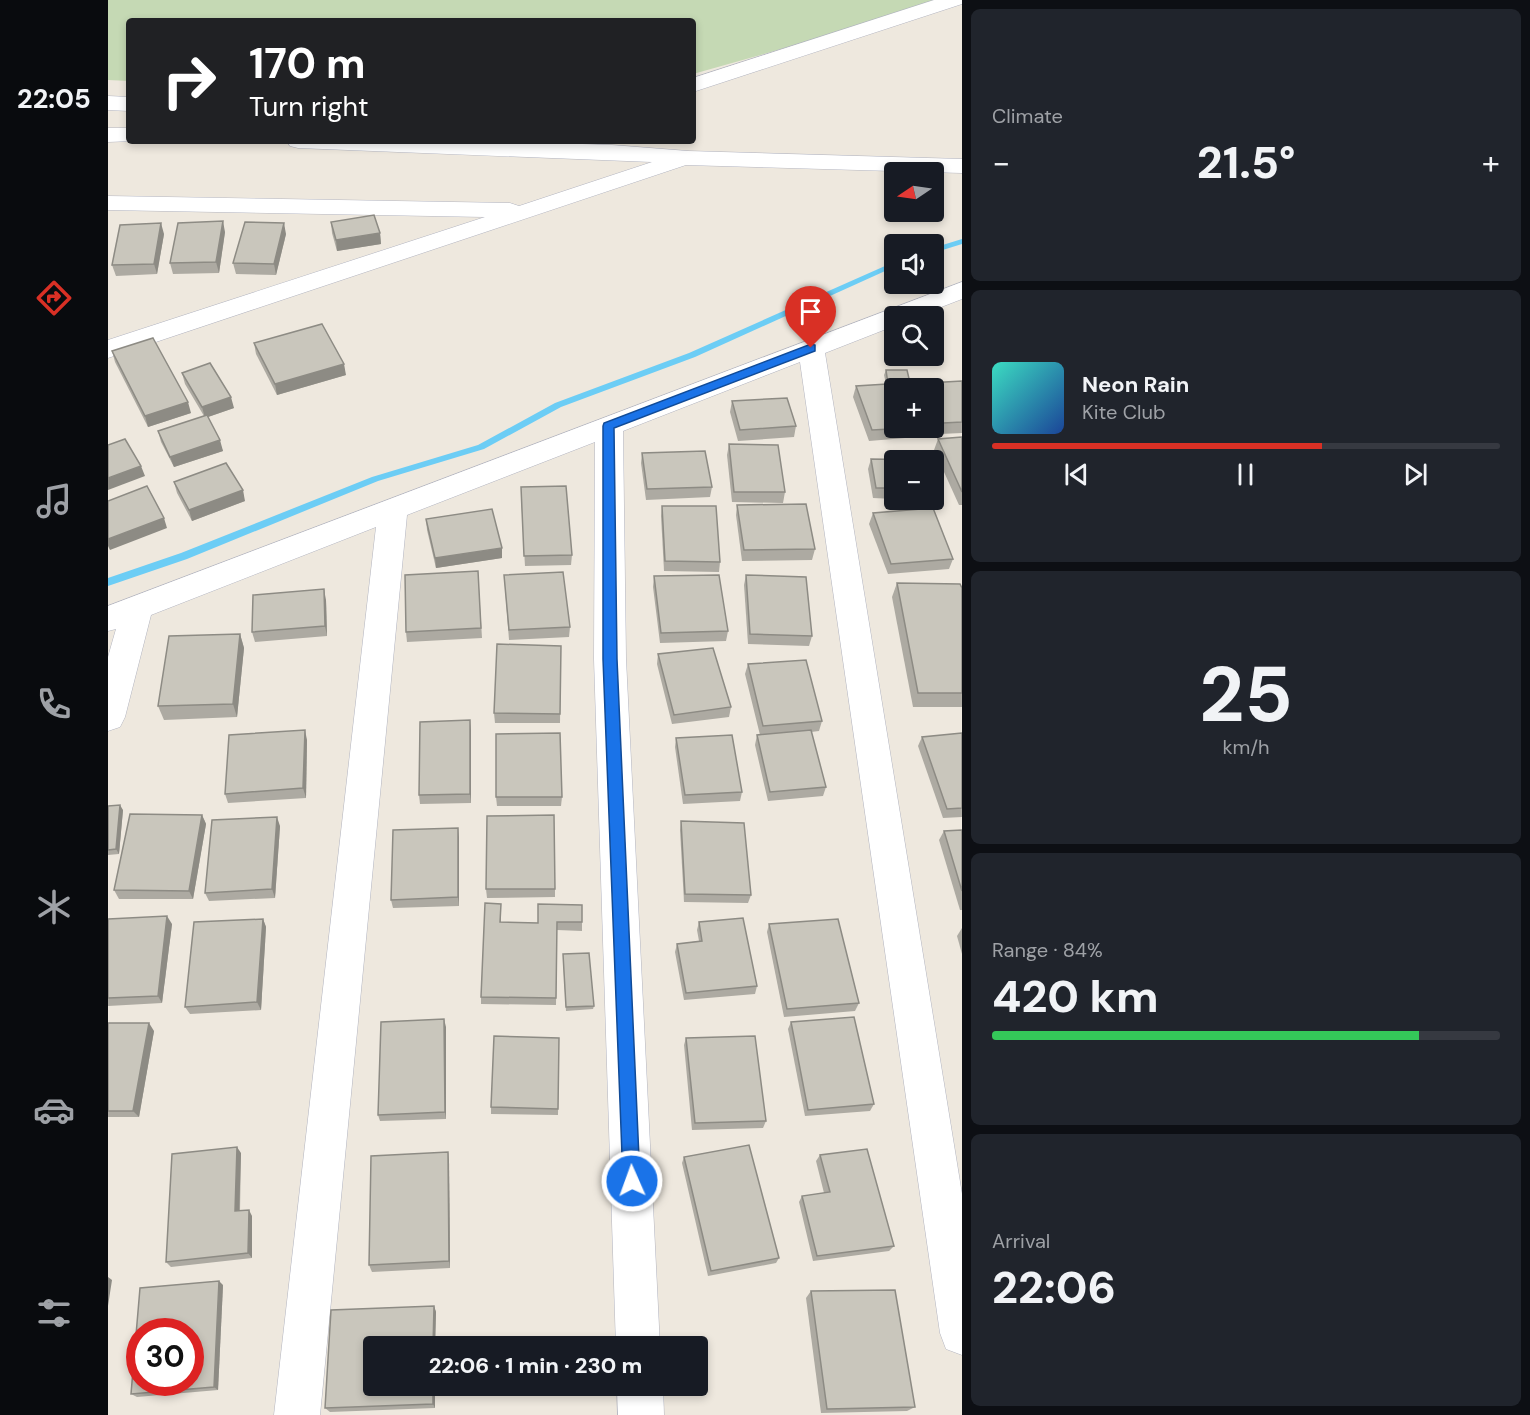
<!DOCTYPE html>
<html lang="en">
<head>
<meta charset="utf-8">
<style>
	:root { --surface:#171b24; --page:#20242c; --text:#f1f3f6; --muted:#9ea1a6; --line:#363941; --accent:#d93025 }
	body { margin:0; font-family:"DM Sans",sans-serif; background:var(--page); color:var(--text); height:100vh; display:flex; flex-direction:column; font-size:22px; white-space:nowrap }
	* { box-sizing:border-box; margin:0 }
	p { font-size:20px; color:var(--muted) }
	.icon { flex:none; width:33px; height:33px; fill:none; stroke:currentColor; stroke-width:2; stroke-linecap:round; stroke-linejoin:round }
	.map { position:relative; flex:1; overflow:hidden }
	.side { display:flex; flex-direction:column; gap:9px; padding:9px; background:#0d0f14; width:568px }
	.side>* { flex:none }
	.banner { position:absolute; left:18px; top:18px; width:570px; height:126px; border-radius:6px; box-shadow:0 3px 9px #0003; background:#202124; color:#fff; overflow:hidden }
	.needle { width:39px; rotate:257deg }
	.buttons { position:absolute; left:776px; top:162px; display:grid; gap:12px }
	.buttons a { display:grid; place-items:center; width:60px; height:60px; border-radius:6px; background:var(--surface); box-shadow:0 3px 9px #0003; font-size:30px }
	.speed { position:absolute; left:18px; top:1318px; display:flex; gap:12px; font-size:30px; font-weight:700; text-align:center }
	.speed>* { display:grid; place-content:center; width:78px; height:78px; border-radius:50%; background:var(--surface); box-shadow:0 3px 9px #0003; line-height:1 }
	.speed .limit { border:9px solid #d22; background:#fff; color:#111 }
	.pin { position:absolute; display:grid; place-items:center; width:51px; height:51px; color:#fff; margin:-62px -26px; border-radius:50% 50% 50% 0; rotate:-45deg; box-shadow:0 0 6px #0007 }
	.pin .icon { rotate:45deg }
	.me { position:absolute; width:66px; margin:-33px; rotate:358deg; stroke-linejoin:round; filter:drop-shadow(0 0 4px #0008) }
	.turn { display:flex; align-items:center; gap:21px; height:126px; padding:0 24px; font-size:27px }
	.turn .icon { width:78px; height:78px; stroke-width:2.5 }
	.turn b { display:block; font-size:42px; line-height:51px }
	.big { font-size:45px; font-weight:800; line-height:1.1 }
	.side .card { flex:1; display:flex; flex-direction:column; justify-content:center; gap:9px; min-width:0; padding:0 21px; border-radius:9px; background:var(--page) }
	.side .dial { align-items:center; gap:0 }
	.dial b { font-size:78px; line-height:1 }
	.song { display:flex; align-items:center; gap:18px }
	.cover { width:72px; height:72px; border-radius:9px; background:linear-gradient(135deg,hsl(170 70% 55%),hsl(220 70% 35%)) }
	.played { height:6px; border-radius:3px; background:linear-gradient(90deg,var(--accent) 65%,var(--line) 65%) }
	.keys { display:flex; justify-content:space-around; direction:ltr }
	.heat { display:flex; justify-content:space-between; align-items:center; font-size:33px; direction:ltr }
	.charge { height:9px; border-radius:4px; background:linear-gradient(90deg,#34c759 84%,var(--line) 0) }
	.trip { position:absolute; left:255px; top:1336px; width:345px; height:60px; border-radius:6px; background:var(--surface); box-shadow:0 3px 9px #0003; font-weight:800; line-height:60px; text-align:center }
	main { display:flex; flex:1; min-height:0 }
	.menu { display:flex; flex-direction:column; width:108px; justify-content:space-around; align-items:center; background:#090b0e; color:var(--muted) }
	.menu .icon { width:42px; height:42px }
	.menu .current { color:var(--accent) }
	.menu b { font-size:27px; color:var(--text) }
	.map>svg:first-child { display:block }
	.cemetery { fill:#c5d9b4 }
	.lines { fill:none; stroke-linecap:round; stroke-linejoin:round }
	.stream { fill:#6ccdf5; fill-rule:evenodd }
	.minor-casing { stroke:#b2b4c0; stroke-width:1 }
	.minor { fill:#fff; fill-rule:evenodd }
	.wall { fill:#adaaa2 }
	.shaded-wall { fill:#8d8b84 }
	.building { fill:#c9c6bc; stroke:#8d8b84; stroke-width:1.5; fill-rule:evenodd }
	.route { fill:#1a73e8; stroke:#114b97; stroke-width:1.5 }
</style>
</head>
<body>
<main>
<nav class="menu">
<b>22:05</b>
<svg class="icon current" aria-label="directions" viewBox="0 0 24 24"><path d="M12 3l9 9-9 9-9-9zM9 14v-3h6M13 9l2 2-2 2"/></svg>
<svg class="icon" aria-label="music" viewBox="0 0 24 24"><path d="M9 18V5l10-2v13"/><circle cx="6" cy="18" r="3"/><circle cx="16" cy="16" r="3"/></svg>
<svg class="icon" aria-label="phone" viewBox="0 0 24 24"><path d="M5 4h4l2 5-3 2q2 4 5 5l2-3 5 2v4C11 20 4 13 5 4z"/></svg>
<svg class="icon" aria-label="climate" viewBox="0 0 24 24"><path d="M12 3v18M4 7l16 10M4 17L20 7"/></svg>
<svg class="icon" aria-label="car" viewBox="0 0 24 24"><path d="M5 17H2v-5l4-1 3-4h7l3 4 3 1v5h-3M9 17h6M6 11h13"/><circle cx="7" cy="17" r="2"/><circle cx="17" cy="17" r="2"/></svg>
<svg class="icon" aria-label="filters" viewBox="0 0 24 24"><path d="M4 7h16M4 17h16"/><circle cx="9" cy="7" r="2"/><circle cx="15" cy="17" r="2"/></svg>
</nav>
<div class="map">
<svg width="854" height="1415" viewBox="0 0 854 1415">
	<rect width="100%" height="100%" fill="#eee8de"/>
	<polygon class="cemetery" points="0,0 847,0 585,74 585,21 21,21 21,81 0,80"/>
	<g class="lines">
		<g class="stream">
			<polygon points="854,239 854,244 825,253 825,248"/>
			<polygon points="786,262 786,267 587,357 453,407 376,449 270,481 79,559 0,586 0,578 73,553 264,477 370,445 447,403 581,353"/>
		</g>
		<g class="minor-casing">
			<g id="minor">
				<polygon points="826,0 854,0 854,4 585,92 585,78"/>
				<polygon points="0,96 21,97 21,111 0,110"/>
				<polygon points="0,128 21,128 21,141 24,141 0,142"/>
				<polygon points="179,141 387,141 504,145 580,151 854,159 854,173 578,165 0,358 0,340 377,217 0,210 0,196 402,203 411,206 544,162 190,148 182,146"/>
				<polygon points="854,282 854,299 810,316 786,316 786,326 717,353 854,1194 854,1355 838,1349 832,1333 692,362 515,431 518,659 552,1347 508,1347 486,659 487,442 299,515 212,1415 166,1415 268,527 43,615 17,717 12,727 0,731 0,657 8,629 0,631 0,606"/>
				<polygon points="509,1386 555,1386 556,1415 510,1415"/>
			</g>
		</g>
		<use href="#minor" class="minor"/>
	</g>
	<g class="wall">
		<polygon points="223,222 272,233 273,244 229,251 224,233"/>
		<polygon points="117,232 111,273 65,274 62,263"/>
		<polygon points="56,234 49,274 8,276 4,265"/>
		<polygon points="178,234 168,275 128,274 125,263"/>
		<polygon points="146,343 238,375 169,395 148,354"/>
		<polygon points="4,351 83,413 40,427 7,362"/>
		<polygon points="778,370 803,387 802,388 786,388 786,428 813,428 809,437 761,441 745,397 748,386 778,384 776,375"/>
		<polygon points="74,373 126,408 100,417 115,451 66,467 53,442 50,431 96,416 77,384"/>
		<polygon points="854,381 854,433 832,434 825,417 825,388 818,388 820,383"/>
		<polygon points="624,401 688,426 686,437 630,441 622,412"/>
		<polygon points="854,437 854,505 851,505 826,450 830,439"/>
		<polygon points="621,444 677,492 675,503 624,502 619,455"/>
		<polygon points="534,453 604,487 602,497 538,500 533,463"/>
		<polygon points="763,459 786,460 786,499 765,498 760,469"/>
		<polygon points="66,482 137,501 84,521 69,493"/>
		<polygon points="413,497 464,555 463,565 417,566"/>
		<polygon points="629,505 707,549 704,560 634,561 628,515"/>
		<polygon points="554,506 612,562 611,572 556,571 553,516"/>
		<polygon points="765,513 845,559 841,569 780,574 761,524"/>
		<polygon points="318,519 394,548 394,558 328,568 319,530"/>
		<polygon points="370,571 374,638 299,642 298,632"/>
		<polygon points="396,575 462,627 461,637 401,640"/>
		<polygon points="638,575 704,636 701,646 640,644 636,585"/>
		<polygon points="546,576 620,631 618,641 552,643 545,587"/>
		<polygon points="789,583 854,588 854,707 805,707 784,597"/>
		<polygon points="218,600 219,636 147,642 144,632"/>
		<polygon points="132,634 136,648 129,717 56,720 50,706"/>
		<polygon points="453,646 452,723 387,723 386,713"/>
		<polygon points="550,654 623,707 621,717 564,724 549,664"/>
		<polygon points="640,664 714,721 711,731 703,732 718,787 715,796 660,801 647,745 649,735 652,735 637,674"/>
		<polygon points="363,730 363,803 312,804 311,795"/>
		<polygon points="854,733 854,817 835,818 810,746 814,737"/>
		<polygon points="568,738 634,792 632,801 575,804 567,747"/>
		<polygon points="199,740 198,798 120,803 117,794"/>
		<polygon points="388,797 454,797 453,806 389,806"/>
		<polygon points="0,806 15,810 11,854 0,855"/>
		<polygon points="94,815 98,824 85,899 11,899 6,890"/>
		<polygon points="573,821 643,895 640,903 576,902 572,830"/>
		<polygon points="172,826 167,898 101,901 97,893"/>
		<polygon points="854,830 854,910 852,910 831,840 836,831"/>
		<polygon points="351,837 351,906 285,908 283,900"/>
		<polygon points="378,889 447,889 447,897 379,898"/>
		<polygon points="430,904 474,922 474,931 449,930 448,1005 373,1004 373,997 393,912 393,922 430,923"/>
		<polygon points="0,919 64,924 54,1003 0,1006"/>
		<polygon points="155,919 158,927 153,1010 82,1014 77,1007"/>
		<polygon points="591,922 649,986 647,994 576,1000 567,952 569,944 591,941 589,930"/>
		<polygon points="661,924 751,1003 747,1011 676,1017 659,932"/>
		<polygon points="854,928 854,954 849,936"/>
		<polygon points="455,958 486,1006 485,1009 458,1011"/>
		<polygon points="683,1022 766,1104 762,1111 697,1116 680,1029"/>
		<polygon points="0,1023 46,1031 31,1117 0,1117"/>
		<polygon points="338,1027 338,1119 272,1121 270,1115"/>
		<polygon points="451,1038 450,1115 383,1114 383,1107"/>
		<polygon points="578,1038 658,1121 655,1128 584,1130 576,1045"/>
		<polygon points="133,1153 132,1211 144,1216 144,1258 63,1267 58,1262"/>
		<polygon points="712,1155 786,1246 781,1251 705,1261 691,1202 694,1196 716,1193 708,1161"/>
		<polygon points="576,1157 671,1258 668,1263 600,1276 574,1163"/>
		<polygon points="341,1160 342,1268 264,1272 261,1265"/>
		<polygon points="115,1285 110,1390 29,1397 23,1394"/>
		<polygon points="703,1291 807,1407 799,1411 713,1413 698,1298"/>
		<polygon points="326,1306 328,1312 327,1347 266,1347 266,1386 327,1386 327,1408 222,1412 217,1408 223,1310"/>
	</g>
	<g class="shaded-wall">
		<polygon points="115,221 117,232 111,273 108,262"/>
		<polygon points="53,223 56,234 49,274 46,264"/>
		<polygon points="176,223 178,234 168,275 166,264"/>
		<polygon points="272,233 273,244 229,251 228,240"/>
		<polygon points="236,364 238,375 169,395 167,384"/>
		<polygon points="123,397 126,408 97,418 94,407"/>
		<polygon points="80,402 83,413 40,427 37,416"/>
		<polygon points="112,440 115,451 66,467 62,457"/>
		<polygon points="33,466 37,476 0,490 0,478"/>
		<polygon points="135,490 137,501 84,521 81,510"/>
		<polygon points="56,518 59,528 2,550 0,546 0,539"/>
		<polygon points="394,548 394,558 328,568 327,558"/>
		<polygon points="216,589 218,600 219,636 217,626"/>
		<polygon points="132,634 136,648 129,717 125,704"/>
		<polygon points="362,720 363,730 363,803 362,794"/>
		<polygon points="197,730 199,740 198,798 195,788"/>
		<polygon points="12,805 15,810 11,854 8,849"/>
		<polygon points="94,815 98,824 85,899 81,891"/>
		<polygon points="169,817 172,826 167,898 164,889"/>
		<polygon points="350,828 351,837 351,906 350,897"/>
		<polygon points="59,916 64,924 54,1003 50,996"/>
		<polygon points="155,919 158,927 153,1010 149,1002"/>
		<polygon points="336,1019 338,1027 338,1119 337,1112"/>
		<polygon points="41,1023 46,1031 31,1117 25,1111"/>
		<polygon points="129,1147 133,1153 131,1217 127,1211"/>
		<polygon points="340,1152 341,1160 342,1268 341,1261"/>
		<polygon points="141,1210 144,1216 144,1258 140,1253"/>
		<polygon points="0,1277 4,1280 0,1306"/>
		<polygon points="111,1281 115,1285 110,1390 106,1387"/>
		<polygon points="326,1306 328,1312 327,1347 325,1347"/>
		<polygon points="325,1386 327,1386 327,1408 325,1404"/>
	</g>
	<g class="building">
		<polygon points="266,215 272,233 228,240 223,222"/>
		<polygon points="115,221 108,262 62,263 70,223"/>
		<polygon points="137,222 176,223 166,264 125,263"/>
		<polygon points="53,223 46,264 4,265 12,225"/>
		<polygon points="214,324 236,364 167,384 146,343"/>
		<polygon points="45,338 80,402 37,416 4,351"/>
		<polygon points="102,363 123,397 94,407 74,373"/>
		<polygon points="778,370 799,370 803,387 797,387 795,383 780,384"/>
		<polygon points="854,381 854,422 835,423 825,397 825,388 822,388 820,383"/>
		<polygon points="795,383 797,388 786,388 786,428 801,428 764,430 748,386"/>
		<polygon points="679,398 688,426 632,430 624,401"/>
		<polygon points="99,415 112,440 62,457 50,431"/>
		<polygon points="854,437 854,492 830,439"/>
		<polygon points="17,439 33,466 0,478 0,445"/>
		<polygon points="621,444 670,445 677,492 626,492"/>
		<polygon points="597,451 604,487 539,489 534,453"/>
		<polygon points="763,459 817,460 818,460 786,460 786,488 768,488"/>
		<polygon points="118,463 135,490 81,510 66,482"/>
		<polygon points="39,486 56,518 0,539 0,501"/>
		<polygon points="458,486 464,555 416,556 413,487"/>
		<polygon points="698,504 707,549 636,550 629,505"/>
		<polygon points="554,506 608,506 612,562 557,561"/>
		<polygon points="825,508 845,559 783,564 765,513"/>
		<polygon points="384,509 394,548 327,558 318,519"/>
		<polygon points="370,571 373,628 298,632 297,575"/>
		<polygon points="455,572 462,627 401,630 396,575"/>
		<polygon points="611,575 620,631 553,633 546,576"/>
		<polygon points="638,575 698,577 704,636 642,634"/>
		<polygon points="789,583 852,584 854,588 854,693 810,693"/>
		<polygon points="216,589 217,626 144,632 145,595"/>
		<polygon points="132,634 125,704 50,706 61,636"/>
		<polygon points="389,644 453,646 452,714 386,713"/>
		<polygon points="605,648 623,707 566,715 550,654"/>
		<polygon points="698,660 714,721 655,726 640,664"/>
		<polygon points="362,720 362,794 311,795 312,722"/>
		<polygon points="197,730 195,788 117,794 121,735"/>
		<polygon points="703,730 718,787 662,792 649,735"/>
		<polygon points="452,733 454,797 388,797 388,734"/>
		<polygon points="854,733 854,808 839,809 814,737"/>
		<polygon points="624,735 634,792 577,795 568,738"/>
		<polygon points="12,805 8,849 0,850 0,806"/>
		<polygon points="22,814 94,815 81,891 6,890"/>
		<polygon points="446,815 447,889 378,889 379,816"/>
		<polygon points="169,817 164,889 97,893 104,820"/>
		<polygon points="573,821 636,823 643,895 577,894"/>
		<polygon points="350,828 350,897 283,900 285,830"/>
		<polygon points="854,830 854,891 836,831"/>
		<polygon points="377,903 393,904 392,922 430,923 430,904 474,905 474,922 449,922 448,998 373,997"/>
		<polygon points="59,916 50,996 0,998 0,919"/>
		<polygon points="635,918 649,986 578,993 569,944 594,941 591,922"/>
		<polygon points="155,919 149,1002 77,1007 86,922"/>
		<polygon points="730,919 751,1003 679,1009 661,924"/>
		<polygon points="481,953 486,1006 458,1007 455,954"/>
		<polygon points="746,1017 766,1104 700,1110 683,1022"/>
		<polygon points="336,1019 337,1112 270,1115 273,1022"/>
		<polygon points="0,1023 41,1023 25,1111 0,1111"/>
		<polygon points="386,1036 451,1038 450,1109 383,1107"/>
		<polygon points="647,1036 658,1121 587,1123 578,1038"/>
		<polygon points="641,1145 671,1258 603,1271 576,1157"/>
		<polygon points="129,1147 127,1211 141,1210 140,1253 58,1262 64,1154"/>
		<polygon points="759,1149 786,1246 709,1256 694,1196 722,1192 712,1155"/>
		<polygon points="340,1152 341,1261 261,1265 263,1156"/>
		<path d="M 111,1281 L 106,1387 L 23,1394 L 32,1288 ZM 32,1332 L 82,1332 L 82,1383 L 32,1383 Z"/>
		<polygon points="787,1290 807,1407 719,1409 703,1291"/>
		<polygon points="326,1306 325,1347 266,1347 266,1386 325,1386 325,1404 217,1408 223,1310"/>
	</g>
	<polygon class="route" points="703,344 707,345 707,351 506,428 509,659 532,1181 530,1187 524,1190 517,1187 515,1181 495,659 495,426 496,423"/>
</svg>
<div class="buttons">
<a><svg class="needle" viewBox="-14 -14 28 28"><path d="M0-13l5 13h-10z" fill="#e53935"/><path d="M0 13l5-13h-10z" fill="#9ea1a6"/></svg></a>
<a><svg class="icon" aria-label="sound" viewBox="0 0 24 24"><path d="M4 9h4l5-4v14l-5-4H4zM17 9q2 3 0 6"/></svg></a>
<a><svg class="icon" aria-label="search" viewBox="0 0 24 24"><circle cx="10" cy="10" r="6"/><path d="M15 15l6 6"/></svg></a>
<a>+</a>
<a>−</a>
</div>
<div class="speed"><div class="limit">30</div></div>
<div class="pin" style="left:703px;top:348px;background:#d93025"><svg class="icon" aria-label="arrive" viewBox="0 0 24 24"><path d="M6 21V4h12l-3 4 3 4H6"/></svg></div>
<svg class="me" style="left:524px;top:1181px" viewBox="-20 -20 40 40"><circle r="17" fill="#1a73e8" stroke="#fff" stroke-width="3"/><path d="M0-11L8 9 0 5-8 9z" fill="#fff"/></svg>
<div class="trip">22:06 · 1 min · 230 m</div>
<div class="banner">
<div class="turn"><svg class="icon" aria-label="right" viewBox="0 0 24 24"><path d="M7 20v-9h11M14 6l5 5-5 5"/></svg><div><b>170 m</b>Turn right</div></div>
</div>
</div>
<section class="side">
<div class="card"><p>Climate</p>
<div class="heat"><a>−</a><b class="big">21.5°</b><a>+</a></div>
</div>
<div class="card">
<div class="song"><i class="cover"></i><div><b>Neon Rain</b><p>Kite Club</p></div></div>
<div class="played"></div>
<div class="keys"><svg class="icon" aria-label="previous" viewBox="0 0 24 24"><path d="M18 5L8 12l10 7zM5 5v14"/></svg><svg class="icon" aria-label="pause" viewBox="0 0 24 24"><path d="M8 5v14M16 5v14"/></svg><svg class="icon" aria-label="next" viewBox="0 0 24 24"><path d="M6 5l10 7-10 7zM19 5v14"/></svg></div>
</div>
<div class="card dial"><b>25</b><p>km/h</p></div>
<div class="card"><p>Range · 84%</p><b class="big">420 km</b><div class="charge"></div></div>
<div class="card"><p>Arrival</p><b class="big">22:06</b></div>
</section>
</main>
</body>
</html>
